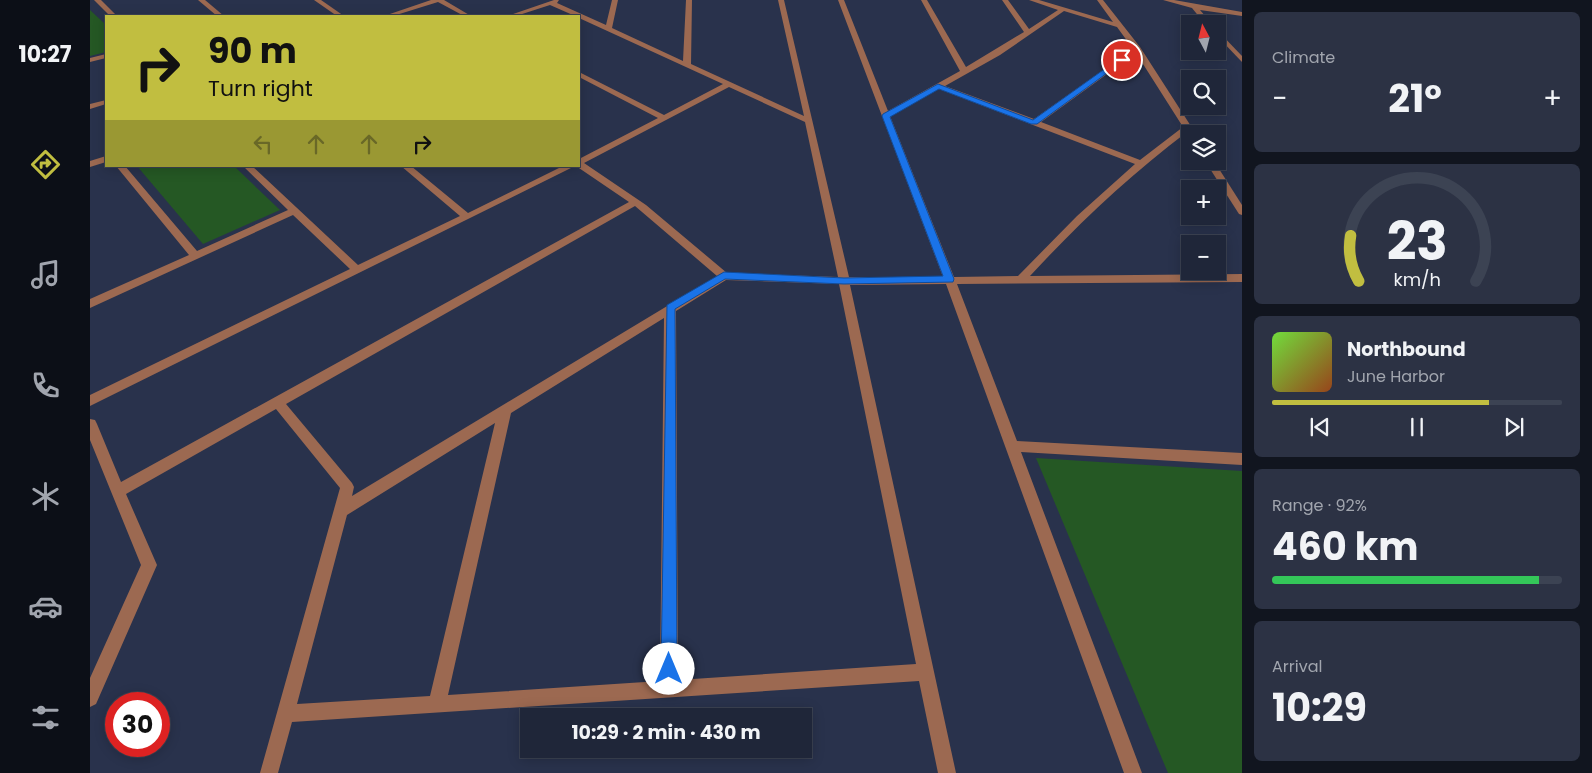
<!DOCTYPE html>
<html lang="en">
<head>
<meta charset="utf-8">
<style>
	:root { --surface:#1f2639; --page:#2c3244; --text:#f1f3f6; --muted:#a1a5ae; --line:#3c4353; --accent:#c1be40 }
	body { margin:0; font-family:Poppins,sans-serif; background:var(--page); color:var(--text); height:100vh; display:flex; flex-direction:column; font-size:19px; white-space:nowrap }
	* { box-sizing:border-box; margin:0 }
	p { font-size:16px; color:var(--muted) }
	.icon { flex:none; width:28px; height:28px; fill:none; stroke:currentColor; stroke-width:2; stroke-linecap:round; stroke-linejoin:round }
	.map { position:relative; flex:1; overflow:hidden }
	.sheet { display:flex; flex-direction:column; gap:12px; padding:12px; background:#11151f; width:350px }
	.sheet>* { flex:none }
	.banner { position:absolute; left:15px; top:15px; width:475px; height:152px; border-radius:0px; box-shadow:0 2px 12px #0003,0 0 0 1px var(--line); background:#c1be40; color:#111; overflow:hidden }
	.needle { width:32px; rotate:353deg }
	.tools { position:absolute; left:1091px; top:15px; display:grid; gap:10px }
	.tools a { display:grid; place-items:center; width:45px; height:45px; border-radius:0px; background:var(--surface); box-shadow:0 2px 12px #0003,0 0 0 1px var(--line); font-size:25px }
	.speed { position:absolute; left:15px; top:692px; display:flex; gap:10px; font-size:25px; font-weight:700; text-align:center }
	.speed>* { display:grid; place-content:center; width:65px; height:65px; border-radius:50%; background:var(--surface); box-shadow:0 2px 12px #0003,0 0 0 1px var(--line); line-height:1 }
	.speed .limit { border:8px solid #d22; background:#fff; color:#111 }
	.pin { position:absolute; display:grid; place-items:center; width:42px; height:42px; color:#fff; margin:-21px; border:2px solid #fff; border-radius:50%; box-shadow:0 1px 5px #0007 }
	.me { position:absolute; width:55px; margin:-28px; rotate:0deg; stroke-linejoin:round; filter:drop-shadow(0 0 4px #0008) }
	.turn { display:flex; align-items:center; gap:18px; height:105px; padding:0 20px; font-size:22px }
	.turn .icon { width:65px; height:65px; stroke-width:2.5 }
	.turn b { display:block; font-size:35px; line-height:42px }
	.lanes { display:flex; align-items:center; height:48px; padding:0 20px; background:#0003; justify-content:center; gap:25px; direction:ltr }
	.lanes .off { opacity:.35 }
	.big { font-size:38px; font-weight:700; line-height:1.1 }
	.sheet .widget { flex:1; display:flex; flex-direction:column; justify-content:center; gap:8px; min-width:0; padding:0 18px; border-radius:8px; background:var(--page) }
	.sheet .dial { align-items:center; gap:0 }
	.dial svg { height:130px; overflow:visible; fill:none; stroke:var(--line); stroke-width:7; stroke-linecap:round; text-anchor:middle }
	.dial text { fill:var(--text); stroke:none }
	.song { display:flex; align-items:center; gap:15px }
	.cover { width:60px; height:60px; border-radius:8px; background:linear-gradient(135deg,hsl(100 70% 55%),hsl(20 70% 35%)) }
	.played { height:5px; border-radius:2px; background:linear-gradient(90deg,var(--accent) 75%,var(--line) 75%) }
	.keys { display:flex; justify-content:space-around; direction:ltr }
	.heat { display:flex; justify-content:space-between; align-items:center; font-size:28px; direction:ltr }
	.charge { height:8px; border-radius:4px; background:linear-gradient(90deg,#34c759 92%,var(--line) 0) }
	.trip { position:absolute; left:430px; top:708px; width:292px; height:50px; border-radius:0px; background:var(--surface); box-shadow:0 2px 12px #0003,0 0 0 1px var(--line); font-weight:700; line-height:50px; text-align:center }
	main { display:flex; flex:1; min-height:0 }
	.dock { display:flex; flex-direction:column; width:90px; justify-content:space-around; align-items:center; background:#0c0f17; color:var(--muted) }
	.dock .icon { width:35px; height:35px }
	.dock .selected { color:var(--accent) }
	.dock b { font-size:22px; color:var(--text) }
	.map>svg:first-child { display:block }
	.green { fill:#255824 }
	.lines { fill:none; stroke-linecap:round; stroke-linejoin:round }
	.minor { fill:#9c6951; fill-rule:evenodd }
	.route { fill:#1a73e8; stroke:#114b97 }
</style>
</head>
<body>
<main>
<nav class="dock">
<b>10:27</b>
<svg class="icon selected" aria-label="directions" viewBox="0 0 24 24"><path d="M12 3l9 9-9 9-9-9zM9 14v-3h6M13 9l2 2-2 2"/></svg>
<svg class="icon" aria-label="music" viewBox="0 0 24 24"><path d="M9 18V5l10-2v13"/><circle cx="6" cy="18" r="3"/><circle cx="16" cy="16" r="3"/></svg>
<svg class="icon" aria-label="phone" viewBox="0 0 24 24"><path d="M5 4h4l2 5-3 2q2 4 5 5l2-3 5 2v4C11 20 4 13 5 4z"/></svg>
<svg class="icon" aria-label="climate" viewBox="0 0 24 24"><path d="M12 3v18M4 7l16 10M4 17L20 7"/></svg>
<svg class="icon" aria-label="car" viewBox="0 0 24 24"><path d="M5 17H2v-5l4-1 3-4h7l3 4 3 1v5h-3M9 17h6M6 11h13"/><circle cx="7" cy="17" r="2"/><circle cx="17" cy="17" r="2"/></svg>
<svg class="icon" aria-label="filters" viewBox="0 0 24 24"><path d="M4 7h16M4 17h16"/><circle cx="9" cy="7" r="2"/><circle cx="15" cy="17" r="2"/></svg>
</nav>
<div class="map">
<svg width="1152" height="773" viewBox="0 0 1152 773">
	<rect width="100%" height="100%" fill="#29324c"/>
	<g class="green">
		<polygon points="0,10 16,25 16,52 0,56"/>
		<polygon points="47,166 144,166 190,210 113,244"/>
		<polygon points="946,458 1152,471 1152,773 1078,773"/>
	</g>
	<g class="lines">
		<g class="minor">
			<polygon points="4,0 11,0 27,16 20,16"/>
			<polygon points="108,0 115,0 134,16 127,16"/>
			<polygon points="224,0 231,0 254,16 247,16"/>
			<polygon points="341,0 354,0 381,16 374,16 348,2 303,16 294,16"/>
			<path d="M 464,0 L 469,0 L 467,3 L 516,25 L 522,0 L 528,0 L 522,28 L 593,61 L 596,0 L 602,0 L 601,64 L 714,116 L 688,0 L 694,0 L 759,277 L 853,277 L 748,0 L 754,0 L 798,111 L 870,71 L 831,0 L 837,0 L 876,67 L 934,32 L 912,0 L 918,0 L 939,29 L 968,10 L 939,0 L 949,0 L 1023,22 L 1007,0 L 1013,0 L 1050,47 L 1106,134 L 1100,134 L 1100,136 L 1097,132 C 1040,175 988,224 940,276 L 1152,274 L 1152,282 L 867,284 L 927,441 L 1152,453 L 1152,465 L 931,452 L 1052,773 L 1034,773 L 856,284 L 760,285 L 866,773 L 848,773 L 829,681 L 202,722 L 188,773 L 170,773 L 250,488 L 186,409 L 36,494 L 67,565 L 6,704 L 0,707 L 0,678 L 51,565 L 0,440 L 0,419 L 5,420 L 7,424 L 31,482 L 539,202 L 486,166 L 489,166 L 489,159 L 568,118 L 489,77 L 489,72 L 574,115 L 633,84 L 489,18 L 489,16 L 485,16 L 460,5 L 426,16 L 417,16 ZM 974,11 L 1027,27 L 1043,49 L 944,119 L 855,86 L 910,55 ZM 1046,53 L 1093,127 L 1050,160 L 951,122 ZM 639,87 L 715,122 L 748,277 L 637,273 L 556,205 L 494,163 ZM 849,89 L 1045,164 L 987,216 L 928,276 L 864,277 L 800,116 ZM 545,206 L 627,276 L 262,496 L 264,487 L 262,483 L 196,404 ZM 636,280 L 749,284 L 826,664 L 588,680 L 586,311 ZM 574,318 L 570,681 L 358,695 L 421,413 ZM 405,423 L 340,696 L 207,704 L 257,515 Z"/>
			<polygon points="1073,0 1084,0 1152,12 1152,16 1110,10 1122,24 1115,24 1102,8"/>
			<polygon points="1128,31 1152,56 1152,62 1128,37"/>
			<polygon points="16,54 16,58 0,62 0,58"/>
			<polygon points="16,100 16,104 0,109 0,104"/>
			<polygon points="16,156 16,162 0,167 0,161"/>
			<polygon points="1115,161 1124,161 1152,205 1152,215 1149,214"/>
			<polygon points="26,166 35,166 107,251 198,210 153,166 162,166 268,265 370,216 311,166 321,166 378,213 473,166 485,166 0,406 0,395 260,269 203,215 0,308 0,299 99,255"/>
		</g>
	</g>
	<polygon class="route" points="1030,58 1035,60 947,124 941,124 849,89 800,117 864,279 863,282 754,284 635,279 585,309 587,669 584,675 579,677 573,675 571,669 577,305 634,272 754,278 853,276 792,116 793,114 848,84 943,120"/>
</svg>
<div class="tools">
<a><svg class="needle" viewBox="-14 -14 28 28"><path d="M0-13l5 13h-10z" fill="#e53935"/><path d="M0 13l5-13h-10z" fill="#a1a5ae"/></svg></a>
<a><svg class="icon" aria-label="search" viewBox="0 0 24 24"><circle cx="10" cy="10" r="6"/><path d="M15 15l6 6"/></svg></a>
<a><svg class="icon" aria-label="layers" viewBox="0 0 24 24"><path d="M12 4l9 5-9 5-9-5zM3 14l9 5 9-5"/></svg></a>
<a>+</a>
<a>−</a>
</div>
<div class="speed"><div class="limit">30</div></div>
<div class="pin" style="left:1032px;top:60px;background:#d93025"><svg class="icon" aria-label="arrive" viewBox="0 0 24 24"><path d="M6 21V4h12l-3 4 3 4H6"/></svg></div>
<svg class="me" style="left:579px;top:669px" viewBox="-20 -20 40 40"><circle r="19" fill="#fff"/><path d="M0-13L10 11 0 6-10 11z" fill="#1a73e8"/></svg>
<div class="trip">10:29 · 2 min · 430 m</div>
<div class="banner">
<div class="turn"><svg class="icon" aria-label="right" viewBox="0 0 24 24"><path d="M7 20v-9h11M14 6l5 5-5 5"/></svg><div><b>90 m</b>Turn right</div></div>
<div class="lanes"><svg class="icon off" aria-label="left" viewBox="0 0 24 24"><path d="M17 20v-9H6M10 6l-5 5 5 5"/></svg><svg class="icon off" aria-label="ahead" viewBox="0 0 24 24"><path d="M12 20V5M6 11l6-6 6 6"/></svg><svg class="icon off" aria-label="ahead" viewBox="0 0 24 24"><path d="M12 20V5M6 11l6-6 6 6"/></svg><svg class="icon" aria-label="right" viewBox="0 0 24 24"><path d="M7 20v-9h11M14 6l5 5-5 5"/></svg></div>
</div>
</div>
<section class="sheet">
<div class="widget"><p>Climate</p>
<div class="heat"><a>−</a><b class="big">21°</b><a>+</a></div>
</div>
<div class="widget dial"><svg viewBox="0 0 100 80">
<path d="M14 69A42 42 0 1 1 86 69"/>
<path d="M14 69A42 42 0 0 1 9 41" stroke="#c1be40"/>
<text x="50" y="56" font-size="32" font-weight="700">23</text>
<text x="50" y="72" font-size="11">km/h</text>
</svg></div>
<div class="widget">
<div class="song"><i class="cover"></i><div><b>Northbound</b><p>June Harbor</p></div></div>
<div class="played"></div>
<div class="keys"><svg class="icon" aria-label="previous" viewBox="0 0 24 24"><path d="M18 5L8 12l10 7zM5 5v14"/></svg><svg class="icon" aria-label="pause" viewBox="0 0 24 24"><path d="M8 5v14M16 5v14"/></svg><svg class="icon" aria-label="next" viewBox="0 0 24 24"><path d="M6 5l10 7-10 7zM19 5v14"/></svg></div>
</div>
<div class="widget"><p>Range · 92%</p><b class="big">460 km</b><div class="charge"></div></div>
<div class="widget"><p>Arrival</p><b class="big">10:29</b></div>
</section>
</main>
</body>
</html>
